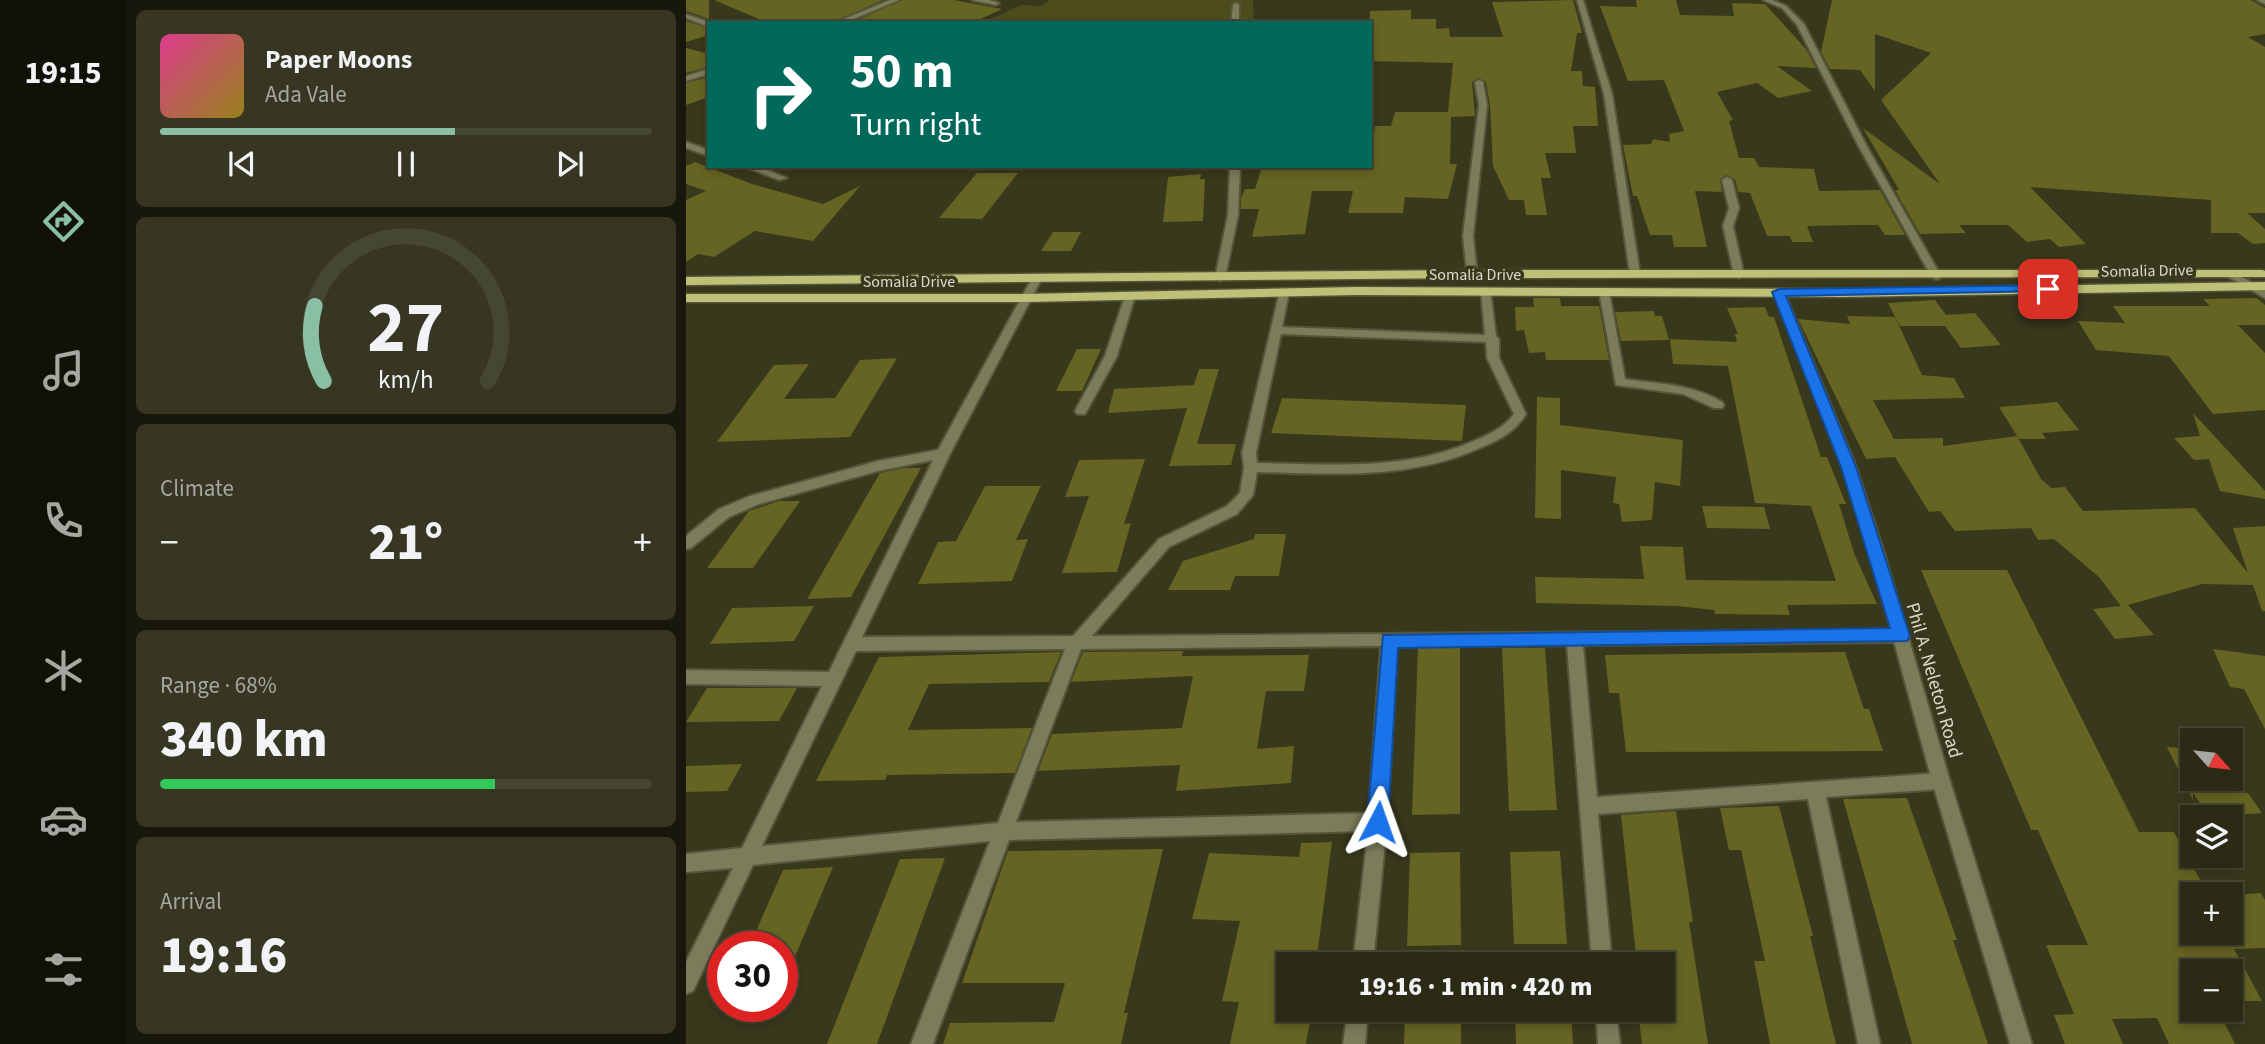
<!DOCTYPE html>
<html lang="en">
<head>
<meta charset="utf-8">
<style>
	:root { --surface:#2a2a15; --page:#363622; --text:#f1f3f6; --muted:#a5a7a0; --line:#464634; --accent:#8abfa5 }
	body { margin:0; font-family:"Source Sans 3",sans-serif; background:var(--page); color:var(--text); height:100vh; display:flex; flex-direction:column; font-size:26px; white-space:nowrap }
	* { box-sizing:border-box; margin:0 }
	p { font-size:23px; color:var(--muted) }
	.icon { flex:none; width:38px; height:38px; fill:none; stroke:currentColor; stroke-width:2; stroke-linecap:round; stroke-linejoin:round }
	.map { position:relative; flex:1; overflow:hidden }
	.side { display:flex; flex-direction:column; gap:10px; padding:10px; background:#17170c; width:560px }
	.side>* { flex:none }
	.top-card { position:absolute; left:21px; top:21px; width:665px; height:147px; border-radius:0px; box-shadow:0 4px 10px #0003,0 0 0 2px var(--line); background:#00695c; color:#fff; overflow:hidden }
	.needle { width:46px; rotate:117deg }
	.fabs { position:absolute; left:1494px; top:728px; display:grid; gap:14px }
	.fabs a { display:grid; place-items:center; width:63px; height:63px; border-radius:0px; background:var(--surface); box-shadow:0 4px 10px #0003,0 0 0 2px var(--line); font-size:35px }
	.speed { position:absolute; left:21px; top:931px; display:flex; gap:14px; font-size:35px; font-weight:700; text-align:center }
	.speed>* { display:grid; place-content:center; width:91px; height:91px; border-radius:50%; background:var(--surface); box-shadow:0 4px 10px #0003,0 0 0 2px var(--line); line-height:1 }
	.speed .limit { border:10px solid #d22; background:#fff; color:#111 }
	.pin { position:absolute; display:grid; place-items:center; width:60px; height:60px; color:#fff; margin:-30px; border-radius:14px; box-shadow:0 4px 10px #0006 }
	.me { position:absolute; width:77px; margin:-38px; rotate:4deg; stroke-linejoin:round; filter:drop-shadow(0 0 5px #0008) }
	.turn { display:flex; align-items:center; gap:24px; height:147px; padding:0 28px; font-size:32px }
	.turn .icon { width:91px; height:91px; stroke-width:2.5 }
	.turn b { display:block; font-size:49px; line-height:60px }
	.big { font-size:52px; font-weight:800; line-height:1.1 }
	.side .widget { flex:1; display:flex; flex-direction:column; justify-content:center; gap:10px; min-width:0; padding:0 24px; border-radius:10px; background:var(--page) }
	.side .dial { align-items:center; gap:0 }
	.dial svg { height:182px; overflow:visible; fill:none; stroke:var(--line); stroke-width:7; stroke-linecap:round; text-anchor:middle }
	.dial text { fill:var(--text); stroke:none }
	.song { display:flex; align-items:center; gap:21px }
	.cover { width:84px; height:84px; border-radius:10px; background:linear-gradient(135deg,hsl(330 70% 55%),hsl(50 70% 35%)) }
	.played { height:7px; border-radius:4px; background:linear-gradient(90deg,var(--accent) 60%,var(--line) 60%) }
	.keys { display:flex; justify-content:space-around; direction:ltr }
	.heat { display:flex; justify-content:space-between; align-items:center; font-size:38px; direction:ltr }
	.charge { height:10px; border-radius:5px; background:linear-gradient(90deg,#34c759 68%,var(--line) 0) }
	.trip { position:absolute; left:590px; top:952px; width:399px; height:70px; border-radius:0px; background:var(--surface); box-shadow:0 4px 10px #0003,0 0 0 2px var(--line); font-weight:800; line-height:70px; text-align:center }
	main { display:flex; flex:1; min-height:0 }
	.menu { display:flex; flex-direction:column; width:126px; justify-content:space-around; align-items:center; background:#111108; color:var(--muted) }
	.menu .icon { width:49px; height:49px }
	.menu .on { color:var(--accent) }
	.menu b { font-size:32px; color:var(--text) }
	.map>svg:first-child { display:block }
	.green { fill:#4c4c1d }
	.building { fill:#656422 }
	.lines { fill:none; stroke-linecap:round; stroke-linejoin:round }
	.minor-casing { stroke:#55553b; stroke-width:4 }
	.tertiary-casing { stroke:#55553b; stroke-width:4 }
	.primary-casing { stroke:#55553b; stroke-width:3 }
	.minor { fill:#7b7c5a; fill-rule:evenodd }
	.tertiary { fill:#7b7c5a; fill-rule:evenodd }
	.primary { fill:#bfc078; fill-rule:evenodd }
	.route { fill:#1a73e8; stroke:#114b97; stroke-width:2 }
	.labels { text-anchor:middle; stroke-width:7; stroke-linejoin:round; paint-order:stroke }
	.far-street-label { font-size:16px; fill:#dadbca; stroke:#38381c }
	.street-label { font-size:19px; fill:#dadbca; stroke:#38381c }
</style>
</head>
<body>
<main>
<nav class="menu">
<b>19:15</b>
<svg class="icon on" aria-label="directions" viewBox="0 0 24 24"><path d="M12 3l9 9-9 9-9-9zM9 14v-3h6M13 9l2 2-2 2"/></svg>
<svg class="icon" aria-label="music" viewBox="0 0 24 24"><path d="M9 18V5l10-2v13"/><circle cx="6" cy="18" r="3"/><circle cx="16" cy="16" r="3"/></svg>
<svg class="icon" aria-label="phone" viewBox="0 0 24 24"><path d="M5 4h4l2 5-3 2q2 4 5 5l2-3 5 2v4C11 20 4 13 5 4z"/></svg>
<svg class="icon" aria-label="climate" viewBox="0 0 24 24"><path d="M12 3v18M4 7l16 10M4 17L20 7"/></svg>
<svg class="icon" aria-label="car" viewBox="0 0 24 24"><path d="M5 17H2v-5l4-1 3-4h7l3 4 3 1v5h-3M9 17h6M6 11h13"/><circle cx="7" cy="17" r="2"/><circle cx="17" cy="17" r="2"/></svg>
<svg class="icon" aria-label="filters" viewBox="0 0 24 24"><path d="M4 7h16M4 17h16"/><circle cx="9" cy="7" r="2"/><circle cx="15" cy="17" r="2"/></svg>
</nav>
<section class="side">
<div class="widget">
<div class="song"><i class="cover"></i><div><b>Paper Moons</b><p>Ada Vale</p></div></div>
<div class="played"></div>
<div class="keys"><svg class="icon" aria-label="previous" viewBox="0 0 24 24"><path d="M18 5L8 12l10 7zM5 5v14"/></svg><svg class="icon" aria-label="pause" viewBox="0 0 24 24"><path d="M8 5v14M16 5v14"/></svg><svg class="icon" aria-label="next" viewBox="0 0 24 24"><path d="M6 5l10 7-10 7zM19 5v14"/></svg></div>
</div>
<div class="widget dial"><svg viewBox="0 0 100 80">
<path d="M14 69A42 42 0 1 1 86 69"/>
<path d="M14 69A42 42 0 0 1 10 36" stroke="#8abfa5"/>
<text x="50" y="56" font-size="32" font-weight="700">27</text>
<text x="50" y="72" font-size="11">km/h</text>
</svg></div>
<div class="widget"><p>Climate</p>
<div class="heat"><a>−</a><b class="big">21°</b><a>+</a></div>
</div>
<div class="widget"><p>Range · 68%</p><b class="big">340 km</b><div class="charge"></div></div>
<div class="widget"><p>Arrival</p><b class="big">19:16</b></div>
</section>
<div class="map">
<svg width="1579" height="1044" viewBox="0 0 1579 1044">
	<rect width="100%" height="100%" fill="#38381c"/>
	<polygon class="green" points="364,0 567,0 568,23 296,23 335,5 354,6"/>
	<g class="building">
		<polygon points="0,0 23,0 23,19 0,11"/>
		<polygon points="28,0 197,0 146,23 82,23"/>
		<polygon points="215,0 268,0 316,9 286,23 165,23"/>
		<polygon points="887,0 896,33 891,33 885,71 896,71 897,86 909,87 912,126 887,126 890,153 859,153 865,178 855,178 861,215 840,215 838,200 823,200 807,166 804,105 800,82 792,78 786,82 789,116 765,117 764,164 771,164 762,199 719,197 717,213 662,213 667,191 626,191 619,234 566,237 573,209 555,209 555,198 559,189 569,189 576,166 684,166 689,126 705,126 709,112 762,112 767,63 684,61 684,11 725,10 725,19 750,19 750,29 763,28 764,37 817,37 806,2"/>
		<polygon points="950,0 990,0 994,15 1048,16 1046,3 1079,4 1120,49 1130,68 1091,66 1126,91 1092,98 1071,83 1031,92 1047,120 1043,121 1053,158 1068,158 1073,167 1128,169 1133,191 1194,190 1219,235 1199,235 1192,225 1173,225 1121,226 1127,242 1106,242 1104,236 1081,236 1064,193 1052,192 1049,179 1040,175 1034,179 1036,192 1009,191 1021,247 988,247 986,235 964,235 951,196 947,196 937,145 965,144 967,139 984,142 983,134 998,131 978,80 942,81 914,6 951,7"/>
		<polygon points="1146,0 1565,0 1579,8 1579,34 1562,37 1579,47 1579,213 1561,213 1579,229 1579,243 1567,244 1552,233 1525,233 1525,200 1344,187 1400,244 1373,247 1364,239 1341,242 1322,225 1273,225 1280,233 1234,234 1209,190 1213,190 1177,128 1254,184 1195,100 1245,53 1189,34 1189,91 1174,70 1144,69 1135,52"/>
		<polygon points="0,21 23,28 23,35 0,42"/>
		<polygon points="0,48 23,54 23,67 0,73"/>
		<polygon points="23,77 23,97 0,105 0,83"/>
		<polygon points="9,162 66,184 137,204 174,186 127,241 69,231 28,257 12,254 0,262 0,200 20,191 0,184 0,166"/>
		<polygon points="291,173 332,173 296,219 253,218"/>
		<polygon points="515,174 514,179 519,179 517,221 477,222 482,177"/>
		<polygon points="367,232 395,232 385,251 355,251"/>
		<polygon points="847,298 874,298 875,306 913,306 923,360 860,360 859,352 843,353 838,330 830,331 829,307 848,307"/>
		<polygon points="1571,298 1579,305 1579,325 1552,325 1579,353 1579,410 1527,414 1483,356 1410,350 1392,321 1439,323 1427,306 1524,306 1517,299"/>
		<polygon points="1249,300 1260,315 1289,313 1315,345 1275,348 1259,326 1214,326 1202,303"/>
		<polygon points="1079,307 1083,317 1088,317 1135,457 1141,457 1160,504 1153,504 1168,553 1191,604 1101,605 1104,615 1029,614 1028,610 991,606 850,603 849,577 958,579 954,546 997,547 1000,580 1150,581 1125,506 1069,503 1042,366 987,364 984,339 1051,342 1049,334 1052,334 1041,308"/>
		<polygon points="968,311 969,316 976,316 983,340 935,341 929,312"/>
		<polygon points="1161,316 1209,317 1236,375 1268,378 1279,398 1187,400 1208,439 1257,438 1257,446 1331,436 1355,479 1365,488 1379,487 1397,511 1509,508 1562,573 1547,528 1579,526 1579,611 1576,611 1567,585 1516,584 1442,605 1468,635 1429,639 1407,609 1435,606 1413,577 1368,539 1352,540 1345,528 1269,531 1254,511 1243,512 1209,457 1180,459 1112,319 1164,324"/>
		<polygon points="391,349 415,349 396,391 370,391"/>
		<polygon points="211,358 164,437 31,442 88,365 123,364 98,399 149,398 174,360"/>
		<polygon points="513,369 533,369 511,444 550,444 545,465 483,466 501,408 422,413 428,389 508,385"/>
		<polygon points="851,397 874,398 874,425 997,440 994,486 969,482 966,520 936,522 933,504 927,503 930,477 875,470 875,519 849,518"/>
		<polygon points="596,398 780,405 776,441 585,433"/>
		<polygon points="1371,402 1393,430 1356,433 1360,439 1333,439 1313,407"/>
		<polygon points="1507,413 1579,491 1579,499 1534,491 1523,459 1508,460 1488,438 1514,436"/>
		<polygon points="459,459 438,524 445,523 431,572 376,573 403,496 379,497 393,460"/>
		<polygon points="218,468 235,468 165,597 121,599 194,473"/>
		<polygon points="299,486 355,486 330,540 342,539 326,581 232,584 252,542 270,541"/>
		<polygon points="93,501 114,501 67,568 21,568 63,511"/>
		<polygon points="1016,506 1078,507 1084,529 1021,528"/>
		<polygon points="569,534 600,534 593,576 549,576 544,590 482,590 497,561 568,539"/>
		<polygon points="1235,570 1321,570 1453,832 1488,832 1522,894 1507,894 1507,933 1539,933 1545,944 1545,895 1575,893 1579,900 1579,948 1548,949 1576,1001 1545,1001 1545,971 1507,971 1507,1010 1532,1010 1549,1044 1483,1044 1471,1018 1426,1019 1437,1044 1379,1044 1368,1015 1388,1014 1360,945 1402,945 1352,830 1345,830"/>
		<polygon points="128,606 108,641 24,644 46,608"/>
		<polygon points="732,648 774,648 774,814 726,815"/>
		<polygon points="816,648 859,648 871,810 823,811"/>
		<polygon points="1527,649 1579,656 1579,729 1558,689 1544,687"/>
		<polygon points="497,651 496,656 623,655 618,691 580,691 571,749 608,746 605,783 490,791 494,765 352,771 366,734 496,728 507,676 385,682 397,652"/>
		<polygon points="375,652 363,682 243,684 222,730 346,728 329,773 201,775 199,780 130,781 193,657"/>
		<polygon points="1159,652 1178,709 1183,709 1197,751 940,752 933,693 923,693 919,655"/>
		<polygon points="21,688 111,688 93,721 0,722"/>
		<polygon points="1481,747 1507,749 1507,779 1551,779 1558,793 1562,793 1576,813 1524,817 1507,793 1507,800"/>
		<polygon points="56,764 41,791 0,792 0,766"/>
		<polygon points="1221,798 1271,940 1267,940 1302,1044 1226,1044 1157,799"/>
		<polygon points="1093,806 1127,936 1124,936 1150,1044 1084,1044 1068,961 1079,961 1055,850 1043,850 1034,808"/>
		<polygon points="990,811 1007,922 1003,922 1022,1044 956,1044 952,1010 976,1010 976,964 951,964 935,815"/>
		<polygon points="646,842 630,964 602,964 602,1019 624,1020 620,1044 544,1044 553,1002 536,1001 554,921 506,919 523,853 613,857 615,843"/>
		<polygon points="477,849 438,1013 442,1013 435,1044 257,1044 264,1023 368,1022 379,983 276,983 322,851"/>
		<polygon points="874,851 881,944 828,944 824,852"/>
		<polygon points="774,852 775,945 721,946 724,853"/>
		<polygon points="259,858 191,1044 141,1044 214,859"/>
		<polygon points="147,867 96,987 96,947 63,947 97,870"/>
		<polygon points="719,1010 775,1010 775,1044 718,1044"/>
		<polygon points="829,1010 885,1010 887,1044 830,1044"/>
	</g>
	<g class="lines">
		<g class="minor-casing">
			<g id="minor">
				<polygon points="204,0 213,0 158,23 148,23"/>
				<polygon points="286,0 303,0 313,3 310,5"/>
				<polygon points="891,0 897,0 926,94 954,274 949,277 944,274 918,94"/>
				<polygon points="1077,0 1086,0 1100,6 1118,24 1180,145 1255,276 1254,278 1250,279 1245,276 1172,145 1111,25 1096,8"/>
				<polygon points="1571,0 1579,0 1579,4"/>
				<polygon points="550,3 553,5 553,23 545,23 547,5"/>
				<polygon points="0,14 2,15 26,23 20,26 0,18"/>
				<polygon points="23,69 23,74 0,81 0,76"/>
				<polygon points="793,80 797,82 801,105 787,236 791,274 786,277 781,274 777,236 793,105 789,82"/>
				<polygon points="0,142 23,150 23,156 0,148"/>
				<polygon points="57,166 71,166 101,178 93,180"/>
				<polygon points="544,166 554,166 552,215 539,278 534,281 529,278 542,215"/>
				<polygon points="1041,177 1046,180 1053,208 1047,226 1058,275 1053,278 1048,275 1037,226 1043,208 1036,180"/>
				<polygon points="1545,271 1579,290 1579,298 1541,276 1540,274"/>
				<path d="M 350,277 L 355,280 L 264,454 L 176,637 L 387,636 L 473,539 L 541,506 L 554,493 L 558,467 L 556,453 L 594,290 L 602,290 L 603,292 L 596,327 L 799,335 L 795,291 L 796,289 L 804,289 L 810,336 L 813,339 L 813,358 L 840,414 C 829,432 813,440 794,448 C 722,480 647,474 571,472 L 567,495 L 551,514 L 483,547 L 406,636 L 1215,630 L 1221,631 L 1223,636 L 1221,641 L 1215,642 L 897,645 L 911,797 L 1255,773 L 1261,775 L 1264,781 L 1261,787 L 1255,789 L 1140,797 L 1194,1044 L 1172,1044 L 1122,799 L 912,814 L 926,964 L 906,964 L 881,645 L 711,646 L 701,822 L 687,964 L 667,964 L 682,831 L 323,840 L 247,1044 L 225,1044 L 304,841 L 67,865 L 7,991 L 0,994 L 0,962 L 47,868 L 0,872 L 0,854 L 56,848 L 136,686 L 0,684 L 0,670 L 143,672 L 247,460 L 192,471 L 73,504 L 43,517 L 5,548 L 0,549 L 0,536 L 33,509 L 64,496 L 192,461 L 252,450 L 345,280 ZM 595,334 L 800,342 L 801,358 L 828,414 C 817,429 800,436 783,443 C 715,471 643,464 571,463 L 570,453 ZM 695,646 L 683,813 L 330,822 L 395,649 ZM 379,649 L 312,823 L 76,846 L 170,651 Z"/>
				<path d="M 918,288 L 923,291 L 939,379 C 973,384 1006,384 1036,402 L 1038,405 L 1036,408 L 1028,408 L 997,394 L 930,385 L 913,291 Z"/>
				<polygon points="444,293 449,296 431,356 399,414 391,414 389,411 419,356 439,296"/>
				<polygon points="662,1010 682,1010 679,1044 657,1044"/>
				<polygon points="910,1010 930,1010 934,1044 912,1044"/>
			</g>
		</g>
		<g class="tertiary-casing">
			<polygon id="tertiary" points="1093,289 1098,292 1170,467 1198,553 1264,781 1346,1044 1324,1044 1246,781 1184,553 1156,467 1088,292"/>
		</g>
		<g class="primary-casing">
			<g id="primary">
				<polygon points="786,270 1576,270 1579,271 1579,277 786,278 0,285 0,277"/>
				<polygon points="1579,282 1579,290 1157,297 669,295 341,302 0,302 0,294 341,294 669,287 1157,289"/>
			</g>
		</g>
		<use href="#minor" class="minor"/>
		<use href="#tertiary" class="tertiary"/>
		<use href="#primary" class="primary"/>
	</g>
	<polygon class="route" points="1362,285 1366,286 1366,291 1100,296 1170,467 1224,636 1221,641 712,648 702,822 699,829 692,832 684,829 681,822 697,635 1204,628 1155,467 1086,292 1093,289"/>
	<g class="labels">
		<g class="far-street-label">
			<text transform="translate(1461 270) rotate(-1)" y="6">Somalia Drive</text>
			<text x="789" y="280">Somalia Drive</text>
			<text x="223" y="287">Somalia Drive</text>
		</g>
		<g class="street-label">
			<text transform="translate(1249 680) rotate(74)" y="7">Phil A. Neleton Road</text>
		</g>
	</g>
</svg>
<div class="fabs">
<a><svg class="needle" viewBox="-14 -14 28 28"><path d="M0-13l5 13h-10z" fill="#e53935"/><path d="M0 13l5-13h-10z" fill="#a5a7a0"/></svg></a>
<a><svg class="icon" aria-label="layers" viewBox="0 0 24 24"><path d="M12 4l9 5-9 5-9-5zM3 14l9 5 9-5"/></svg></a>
<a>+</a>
<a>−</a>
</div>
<div class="speed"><div class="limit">30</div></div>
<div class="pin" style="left:1362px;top:289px;background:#d93025"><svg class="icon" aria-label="arrive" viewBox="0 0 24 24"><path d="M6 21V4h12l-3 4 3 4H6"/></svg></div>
<svg class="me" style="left:692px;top:822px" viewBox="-20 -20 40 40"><path d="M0-17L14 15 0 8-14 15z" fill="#1a73e8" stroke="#fff" stroke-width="4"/></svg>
<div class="trip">19:16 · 1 min · 420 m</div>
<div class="top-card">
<div class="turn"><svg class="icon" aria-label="right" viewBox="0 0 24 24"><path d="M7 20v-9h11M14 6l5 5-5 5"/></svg><div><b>50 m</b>Turn right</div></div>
</div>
</div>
</main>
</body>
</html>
